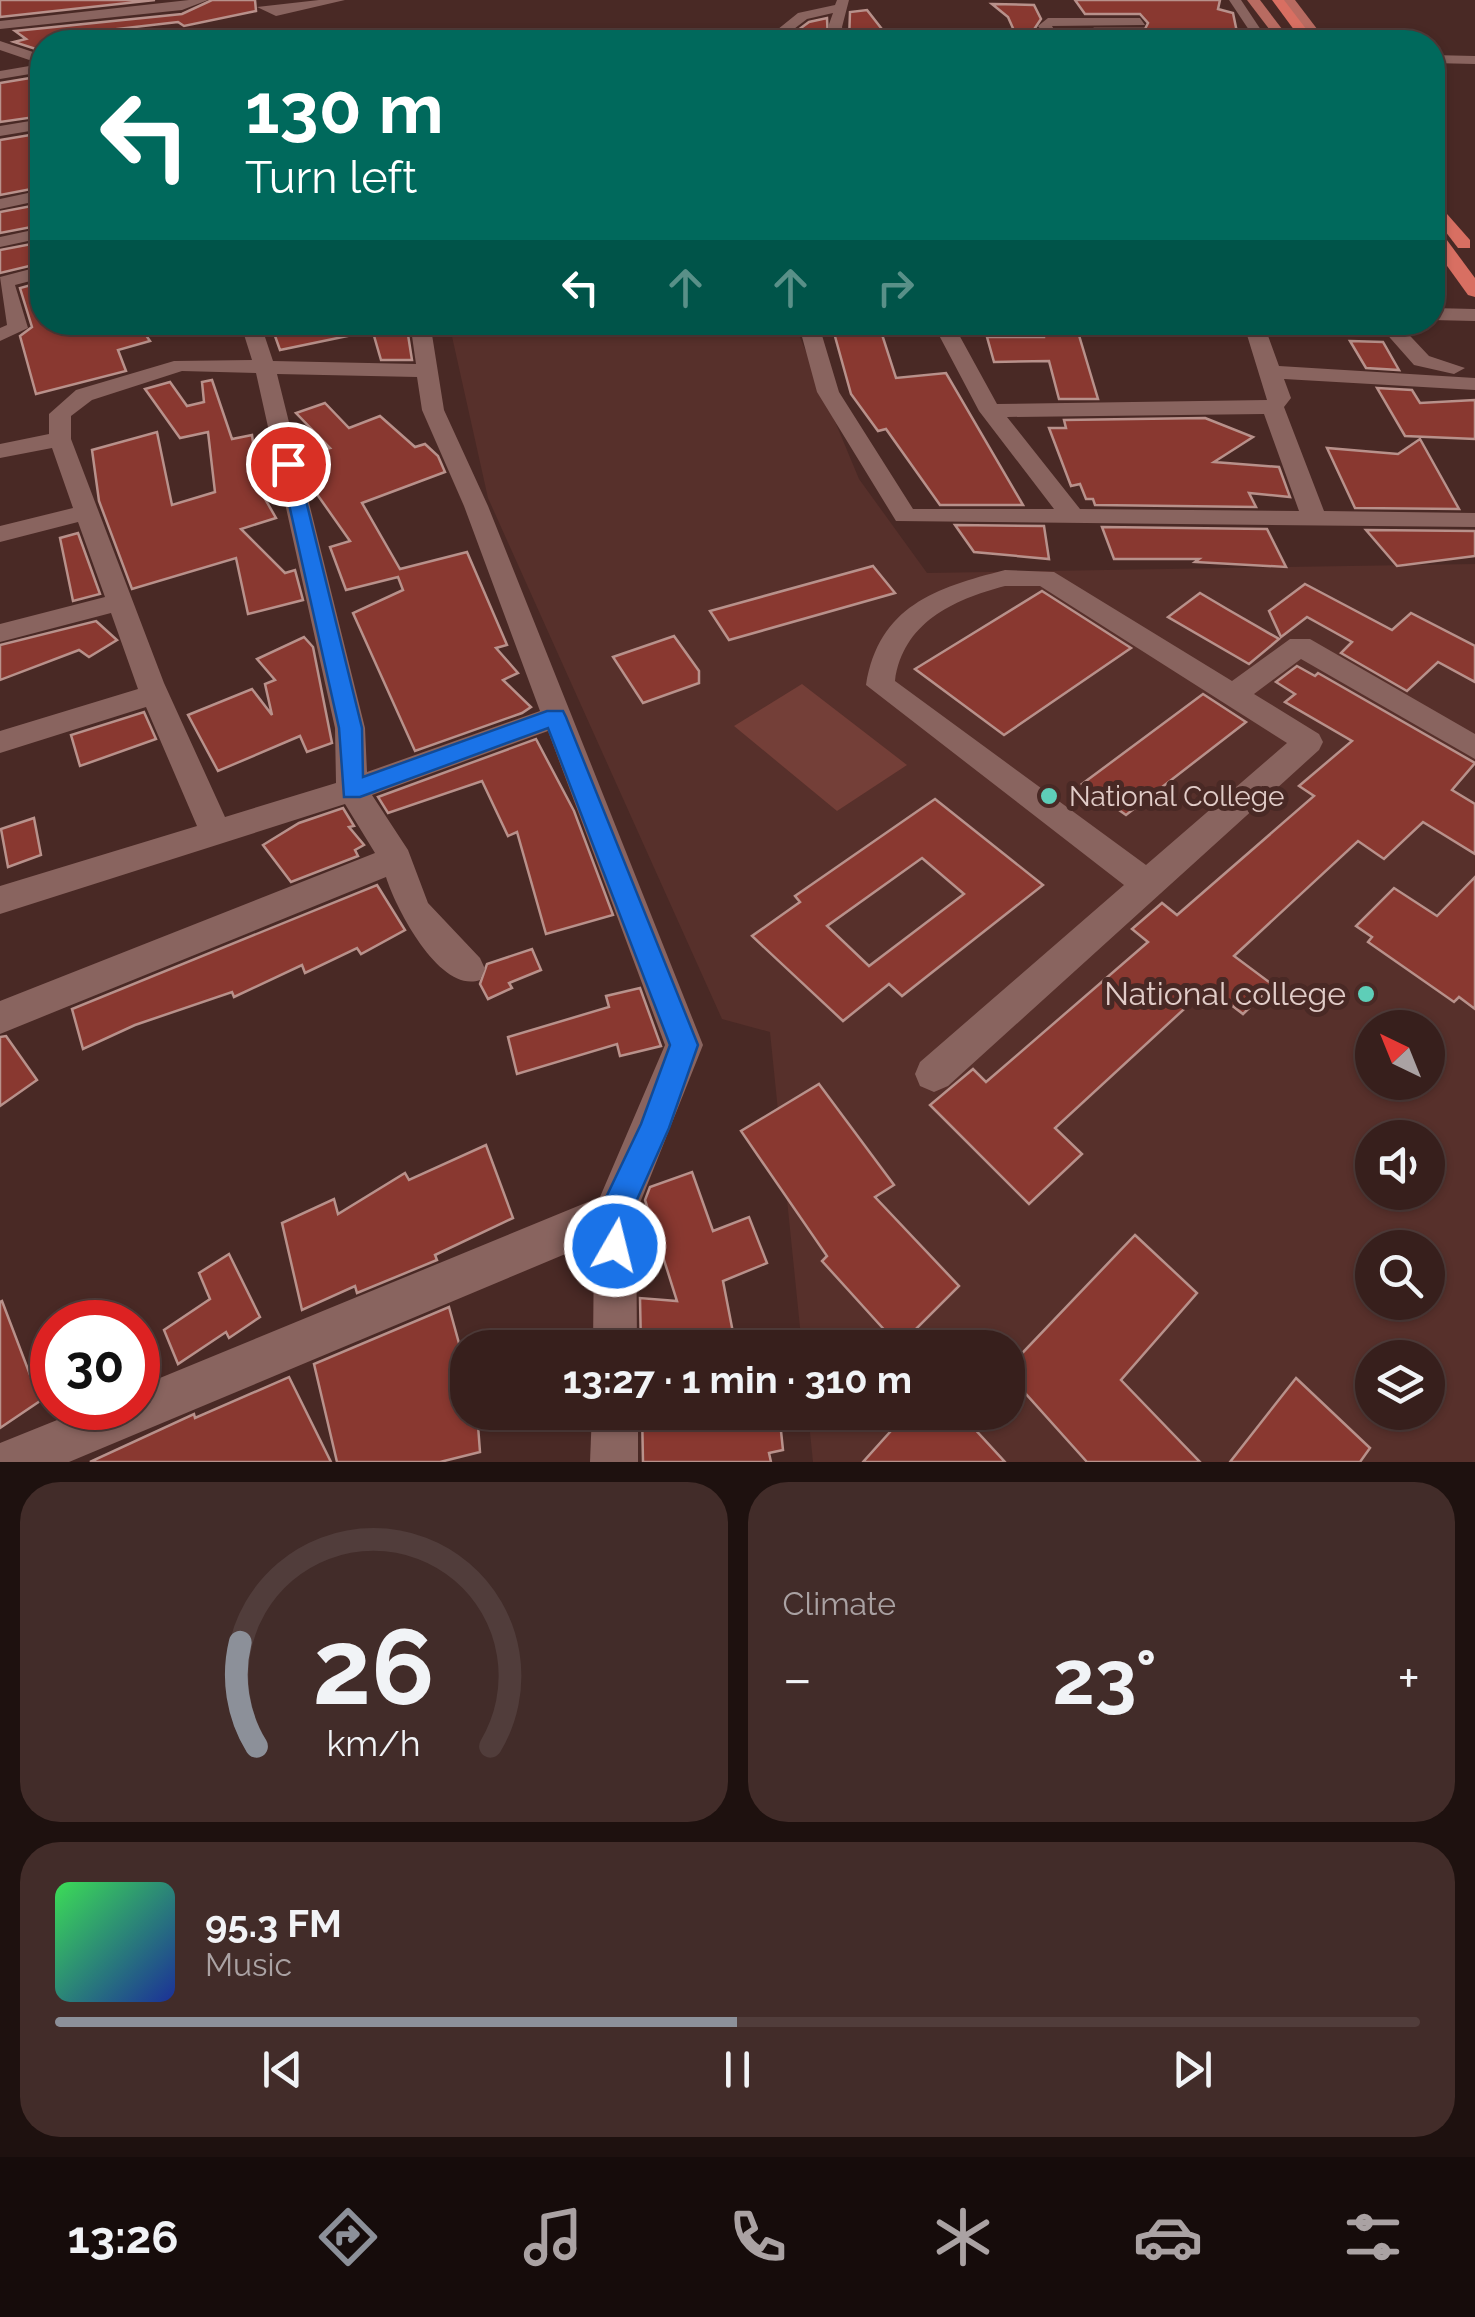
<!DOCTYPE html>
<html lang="en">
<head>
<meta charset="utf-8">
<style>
	:root { --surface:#371f1c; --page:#422c29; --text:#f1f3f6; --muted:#aaa2a3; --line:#513d3b; --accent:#8c9099 }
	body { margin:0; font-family:Raleway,sans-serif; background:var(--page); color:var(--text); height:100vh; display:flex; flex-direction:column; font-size:38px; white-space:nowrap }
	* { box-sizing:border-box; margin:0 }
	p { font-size:32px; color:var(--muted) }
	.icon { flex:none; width:55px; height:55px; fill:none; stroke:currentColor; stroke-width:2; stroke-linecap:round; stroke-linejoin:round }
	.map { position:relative; height:1462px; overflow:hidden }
	.panel { display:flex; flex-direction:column; gap:20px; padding:20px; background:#1e110f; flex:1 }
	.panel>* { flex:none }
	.top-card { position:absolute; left:30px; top:30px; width:1415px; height:305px; border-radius:40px; box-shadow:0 2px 8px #0004,0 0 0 2px var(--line); background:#00695c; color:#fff; overflow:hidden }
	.needle { width:65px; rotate:317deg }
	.controls { position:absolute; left:1355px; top:1010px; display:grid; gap:20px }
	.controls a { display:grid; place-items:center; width:90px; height:90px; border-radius:50%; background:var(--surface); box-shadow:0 2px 8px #0004,0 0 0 2px var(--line); font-size:50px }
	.speed { position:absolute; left:30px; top:1300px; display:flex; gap:20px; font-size:50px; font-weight:700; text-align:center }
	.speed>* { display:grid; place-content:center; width:130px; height:130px; border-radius:50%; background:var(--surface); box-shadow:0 2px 8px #0004,0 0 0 2px var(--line); line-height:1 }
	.speed .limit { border:15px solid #d22; background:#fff; color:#111 }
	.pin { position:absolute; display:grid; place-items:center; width:85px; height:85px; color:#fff; margin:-42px; border:5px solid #fff; border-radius:50%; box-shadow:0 2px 10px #0007 }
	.me { position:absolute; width:110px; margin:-55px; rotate:8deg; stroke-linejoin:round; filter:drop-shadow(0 0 8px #0008) }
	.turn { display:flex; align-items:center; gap:35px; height:210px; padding:0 50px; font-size:45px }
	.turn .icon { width:130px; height:130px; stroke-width:2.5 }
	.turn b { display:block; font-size:70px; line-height:85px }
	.lanes { display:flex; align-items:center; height:95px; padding:0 50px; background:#0003; justify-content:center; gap:50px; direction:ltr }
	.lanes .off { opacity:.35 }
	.big { font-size:75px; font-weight:700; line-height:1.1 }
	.panel .tile { flex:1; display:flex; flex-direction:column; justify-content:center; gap:15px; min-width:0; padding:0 35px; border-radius:40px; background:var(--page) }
	.panel .dial { align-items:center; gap:0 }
	.dial svg { height:260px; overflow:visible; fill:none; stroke:var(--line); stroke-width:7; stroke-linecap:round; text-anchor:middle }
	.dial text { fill:var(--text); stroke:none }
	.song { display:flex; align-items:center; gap:30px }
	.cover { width:120px; height:120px; border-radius:15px; background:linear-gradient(135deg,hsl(130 70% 55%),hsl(230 70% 35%)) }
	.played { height:10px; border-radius:5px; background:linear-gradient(90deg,var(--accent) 50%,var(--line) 50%) }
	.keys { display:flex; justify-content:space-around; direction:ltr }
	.heat { display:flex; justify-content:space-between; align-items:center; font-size:55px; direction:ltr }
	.panel .tiles { flex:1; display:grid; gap:20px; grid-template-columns:1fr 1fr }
	.tile:last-child { grid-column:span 2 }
	.trip { position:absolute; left:450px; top:1330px; width:575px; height:100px; border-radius:40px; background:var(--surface); box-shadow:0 2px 8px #0004,0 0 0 2px var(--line); font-weight:700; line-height:100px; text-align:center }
	.menu { display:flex; height:160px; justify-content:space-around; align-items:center; background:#160c0b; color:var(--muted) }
	.menu .icon { width:70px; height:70px }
	.menu .on { color:var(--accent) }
	.menu b { font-size:45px; color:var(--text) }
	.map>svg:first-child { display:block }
	.built { fill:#57302b; fill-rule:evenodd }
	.green { fill:#743f38 }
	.building { fill:#893830; stroke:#b8918b; stroke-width:2.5; fill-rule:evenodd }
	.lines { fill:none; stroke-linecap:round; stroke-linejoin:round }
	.minor { fill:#89645f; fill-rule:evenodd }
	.major { fill:#b86b61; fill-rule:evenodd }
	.highway { fill:#d86f62; fill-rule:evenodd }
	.route { fill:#1a73e8; stroke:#114b97; stroke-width:2.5 }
	.poi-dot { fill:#5eceb8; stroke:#492925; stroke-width:4 }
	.labels { text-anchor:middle; stroke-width:10; stroke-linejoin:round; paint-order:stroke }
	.poi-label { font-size:28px; fill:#e1ccc8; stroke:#492925; text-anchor:start }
	.near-poi-label { font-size:32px; fill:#e1ccc8; stroke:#492925; text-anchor:end }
</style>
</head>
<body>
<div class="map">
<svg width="1475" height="1462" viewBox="0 0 1475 1462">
	<rect width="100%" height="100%" fill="#492925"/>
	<path class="built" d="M 449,323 L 794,323 L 859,479 L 927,573 L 1475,564 L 1475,1462 L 813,1462 L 808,1413 L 1008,1412 L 1008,1348 L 802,1347 L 770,1032 L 722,1019 L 488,498 ZM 1372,1028 L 1428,1028 L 1428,1082 L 1372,1082 ZM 1372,1138 L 1428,1138 L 1428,1192 L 1372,1192 ZM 1372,1248 L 1428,1248 L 1428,1302 L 1372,1302 ZM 1372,1358 L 1428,1358 L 1428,1412 L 1372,1412 Z"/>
	<polygon class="green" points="802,684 907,765 837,811 734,726"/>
	<g class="building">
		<polygon points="0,0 155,0 0,17"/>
		<polygon points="212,0 255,0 256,11 184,26 178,22 48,37 61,42 42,42 42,51 14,42 26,39 15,31 182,14"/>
		<polygon points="1075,0 1220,0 1218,9 1233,13 1239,42 1105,41 1096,29 1145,29 1148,23 1140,14 1085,14"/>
		<polygon points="992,4 1034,5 1041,19 1035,28 1045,42 1019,42 1008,17"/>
		<polygon points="867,10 892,42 849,41 850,12"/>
		<polygon points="827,18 828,42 782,42 809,22"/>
		<polygon points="42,76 42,116 0,122 0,83"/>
		<polygon points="42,133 42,187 0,195 0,140"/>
		<polygon points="42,204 42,225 0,233 0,212"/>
		<polygon points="42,242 42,263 0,273 0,250"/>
		<polygon points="42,282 42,322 50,322 54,330 76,324 82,331 137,322 150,341 118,350 126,371 36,394 20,336 32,327 20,288"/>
		<polygon points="270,322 361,322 362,333 280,350"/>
		<polygon points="370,322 406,322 412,360 381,360"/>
		<polygon points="831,322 878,322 896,378 946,373 1023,505 940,505 886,429 878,431 851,394"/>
		<polygon points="1044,322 1075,322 1098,399 1059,399 1049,361 994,362 987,337 1044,337"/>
		<polygon points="1350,341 1383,342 1399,370 1366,368"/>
		<polygon points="212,380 232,439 252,435 260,490 276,518 241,529 285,573 295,570 303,600 248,614 236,558 132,589 99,501 92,450 157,432 172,505 215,492 208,432 180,438 145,389 170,382 187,406 204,402 202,382"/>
		<polygon points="1377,388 1412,390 1420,403 1475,400 1475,439 1405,436"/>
		<polygon points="325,403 349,428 380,416 415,447 425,444 438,456 445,472 362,503 400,569 467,552 507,645 496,648 518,673 503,680 531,707 522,713 415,751 353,613 403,590 398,577 346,590 330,547 350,541 307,480 304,469 311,467 306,454 330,448 296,413"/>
		<polygon points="1205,418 1253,437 1214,462 1279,467 1290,497 1249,493 1256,507 1095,505 1093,499 1086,499 1080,484 1071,486 1049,428 1066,428 1064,420"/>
		<polygon points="1420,439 1459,509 1355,508 1327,448 1398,454"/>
		<polygon points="955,525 1044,526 1049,559 974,552"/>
		<polygon points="1102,527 1267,529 1286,567 1195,562 1199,559 1114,559"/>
		<polygon points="1366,530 1475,531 1475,556 1397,566"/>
		<polygon points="78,533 100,594 73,601 60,538"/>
		<polygon points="873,566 895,593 729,640 710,611"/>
		<polygon points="1305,584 1392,630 1411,613 1475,646 1475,682 1438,662 1407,691 1341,653 1352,642 1307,617 1281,637 1269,611"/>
		<polygon points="1042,591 1131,648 1004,735 915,669"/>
		<polygon points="1200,593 1227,609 1279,639 1249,664 1168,617"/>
		<polygon points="96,621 117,640 89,657 79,650 0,680 0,645"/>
		<polygon points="674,636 699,671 699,683 643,703 613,657"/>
		<polygon points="304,637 313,647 332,743 307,752 300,736 218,771 188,715 252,689 272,715 265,684 275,680 257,659"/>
		<polygon points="1297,666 1315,676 1318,673 1475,763 1452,790 1475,804 1475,854 1423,822 1384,859 1358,841 1234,956 1273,985 1243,1014 1208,987 1055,1128 1082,1154 1029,1204 930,1105 973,1069 986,1082 1148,942 1132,929 1162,903 1177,915 1314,796 1299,786 1352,741 1285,702 1295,694 1276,682"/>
		<polygon points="1203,694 1246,722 1126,815 1082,784"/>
		<polygon points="144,712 156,739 80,766 71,735"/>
		<polygon points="536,739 574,811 613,915 546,934 517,832 508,836 482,781 388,813 378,797"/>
		<path d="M 935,799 L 1043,885 L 902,996 L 889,984 L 843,1021 L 752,936 L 800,902 L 795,896 ZM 922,858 L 964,894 L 869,966 L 827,926 Z"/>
		<polygon points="343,808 354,826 349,827 364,845 355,850 358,856 291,882 263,845 299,823"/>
		<polygon points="34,818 41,855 8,867 1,829"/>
		<polygon points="1475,877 1475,1009 1459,997 1454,1002 1368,942 1372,937 1356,926 1394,888 1437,916"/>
		<polygon points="377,885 405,930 361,954 357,948 305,973 302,965 234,997 232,992 135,1025 83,1049 72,1009"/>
		<polygon points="532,949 541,970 509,983 512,988 488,999 480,984 487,964"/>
		<polygon points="640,988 661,1046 620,1056 617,1044 517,1074 508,1037 609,1007 606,996"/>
		<polygon points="6,1036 37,1080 0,1106 0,1037"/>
		<polygon points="819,1084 894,1185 875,1197 959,1286 899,1346 822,1261 827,1256 741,1131"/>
		<polygon points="486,1145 513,1218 435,1255 437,1260 357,1293 355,1286 302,1310 282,1223 334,1199 338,1214 405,1173 409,1180"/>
		<polygon points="692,1172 713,1231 749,1217 767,1263 723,1281 736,1348 641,1348 640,1298 677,1301 645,1200 650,1187"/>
		<polygon points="1135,1235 1197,1293 1121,1380 1200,1462 1087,1462 1008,1374 1008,1368"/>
		<polygon points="229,1254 260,1317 229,1338 226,1332 178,1364 164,1330 210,1299 199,1273"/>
		<polygon points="2,1301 40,1401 0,1428 0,1302"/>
		<polygon points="449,1307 468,1376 468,1412 477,1412 480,1452 440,1462 337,1462 314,1364"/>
		<polygon points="289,1377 331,1462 90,1462 194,1414 195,1418"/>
		<polygon points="1296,1378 1370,1448 1360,1462 1230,1462"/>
		<polygon points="642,1412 779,1412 783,1450 769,1453 771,1462 643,1462"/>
		<polygon points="908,1412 959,1412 1005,1462 863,1462"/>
	</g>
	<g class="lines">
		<g class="minor">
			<polygon points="189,0 208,0 182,10 0,29 0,21"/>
			<polygon points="319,0 345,0 276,16 257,7"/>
			<polygon points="837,0 849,0 842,27 845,42 832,42 828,27 833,13 807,19 777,42 762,42 798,13 835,5"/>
			<polygon points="1229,0 1241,0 1269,42 1257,42"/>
			<polygon points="1140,18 1145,25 1052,26 1061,42 1049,42 1038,26 1048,18"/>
			<polygon points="0,41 42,55 42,72 0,79 0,71 41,64 0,50"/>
			<polygon points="1432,55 1475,56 1475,64 1432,63"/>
			<polygon points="42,119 42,129 0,136 0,126"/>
			<polygon points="42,190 42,200 0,209 0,199"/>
			<polygon points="42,228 42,238 0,247 0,237"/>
			<polygon points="42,266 42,278 15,285 28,328 0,341 0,328 7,325 0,277"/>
			<polygon points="1432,308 1475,309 1475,321 1432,320"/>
			<path d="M 240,322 L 260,322 L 273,361 L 416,364 L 410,322 L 430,322 L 444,410 L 488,506 L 703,1045 L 636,1213 L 637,1348 L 593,1348 L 594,1242 L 69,1462 L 0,1462 L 0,1443 L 87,1408 L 138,1408 L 138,1387 L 600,1197 L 665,1045 L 548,731 L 372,795 L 408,850 L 428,903 L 480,958 L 485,969 L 480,980 C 440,994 396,909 386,877 L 0,1034 L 0,1001 L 375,853 L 345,804 L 0,914 L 0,886 L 197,826 L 146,707 L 0,753 L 0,731 L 138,689 L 111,613 L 0,642 L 0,624 L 105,597 L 78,522 L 0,542 L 0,526 L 73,508 L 52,448 L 0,458 L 0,444 L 49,434 L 49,414 L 76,390 L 174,361 L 252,360 ZM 182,371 L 256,373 L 335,728 L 336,783 L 225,817 L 164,683 L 71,439 L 71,416 L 92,400 ZM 277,374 L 417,377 L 422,410 L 464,506 L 540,711 L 367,772 L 365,728 Z"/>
			<path d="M 798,322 L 818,322 L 839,392 L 913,509 L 1054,509 L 979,411 L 932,322 L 952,322 L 997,404 L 1267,400 L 1243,322 L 1263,322 L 1279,366 L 1475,378 L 1475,390 L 1284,379 L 1291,398 L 1284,407 L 1324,511 L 1475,513 L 1475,527 L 896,521 L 817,392 ZM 1264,414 L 1299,511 L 1080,509 L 1007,417 Z"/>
			<polygon points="1376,322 1397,322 1429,356 1465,368 1454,374 1414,365"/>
			<path d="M 1005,570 L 1054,572 L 1232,681 L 1290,639 L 1310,639 L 1475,734 L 1475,759 L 1301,659 L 1254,694 L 1319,734 L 1323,742 L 1319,750 L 948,1086 L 934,1092 L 920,1086 L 915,1074 L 920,1062 L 1124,885 L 866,685 C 879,606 935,588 1005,570 ZM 1005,586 L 1040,586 L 1287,743 L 1146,865 L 895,681 C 903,623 952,600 1005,586 Z"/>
			<polygon points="592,1412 638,1412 638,1462 590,1462"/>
		</g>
		<g class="major">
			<polygon points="1247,0 1260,0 1292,42 1279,42"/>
			<polygon points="1283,0 1295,0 1327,42 1314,42"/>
		</g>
		<g class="highway">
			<polygon points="1272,0 1284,0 1316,42 1303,42"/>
			<polygon points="1432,197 1470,240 1470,248 1458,248 1432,214"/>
			<polygon points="1432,227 1438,228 1475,278 1475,297 1468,295 1432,245"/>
		</g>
	</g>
	<polygon class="route" points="288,458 297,464 362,728 363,777 547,711 563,711 566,717 698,1045 669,1128 631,1213 626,1257 615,1262 604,1257 599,1246 599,1212 641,1124 670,1045 548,728 360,797 344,797 339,728 280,464"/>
	<g class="poi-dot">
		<circle cx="1049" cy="796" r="10"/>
		<circle cx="1366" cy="994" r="10"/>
	</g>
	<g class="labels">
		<g class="poi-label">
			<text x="1069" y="806">National College</text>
		</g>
		<g class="near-poi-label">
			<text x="1346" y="1005">National college</text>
		</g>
	</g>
</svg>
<div class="controls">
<a><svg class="needle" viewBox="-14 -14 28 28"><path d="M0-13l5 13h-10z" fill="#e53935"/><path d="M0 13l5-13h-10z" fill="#aaa2a3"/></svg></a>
<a><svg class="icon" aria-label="sound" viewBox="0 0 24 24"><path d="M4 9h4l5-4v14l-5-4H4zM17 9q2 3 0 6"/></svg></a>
<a><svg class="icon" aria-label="search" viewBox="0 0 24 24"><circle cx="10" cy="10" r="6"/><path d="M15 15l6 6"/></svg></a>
<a><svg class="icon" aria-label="layers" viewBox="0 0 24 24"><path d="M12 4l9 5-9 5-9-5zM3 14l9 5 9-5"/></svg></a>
</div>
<div class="speed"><div class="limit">30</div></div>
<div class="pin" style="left:288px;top:464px;background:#d93025"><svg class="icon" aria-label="arrive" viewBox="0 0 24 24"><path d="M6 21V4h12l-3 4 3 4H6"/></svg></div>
<svg class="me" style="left:615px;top:1246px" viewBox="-20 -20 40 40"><circle r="17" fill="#1a73e8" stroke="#fff" stroke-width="3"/><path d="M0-11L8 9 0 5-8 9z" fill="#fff"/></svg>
<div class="trip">13:27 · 1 min · 310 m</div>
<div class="top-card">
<div class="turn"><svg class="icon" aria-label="left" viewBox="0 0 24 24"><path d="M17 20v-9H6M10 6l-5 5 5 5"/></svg><div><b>130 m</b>Turn left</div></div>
<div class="lanes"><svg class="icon" aria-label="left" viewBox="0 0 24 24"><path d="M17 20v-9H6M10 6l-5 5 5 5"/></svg><svg class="icon off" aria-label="ahead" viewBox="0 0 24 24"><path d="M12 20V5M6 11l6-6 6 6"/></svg><svg class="icon off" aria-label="ahead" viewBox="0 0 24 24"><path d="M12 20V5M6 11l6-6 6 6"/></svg><svg class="icon off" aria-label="right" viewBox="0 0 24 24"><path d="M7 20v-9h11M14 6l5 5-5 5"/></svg></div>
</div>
</div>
<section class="panel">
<div class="tiles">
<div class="tile dial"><svg viewBox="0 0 100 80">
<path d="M14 69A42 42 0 1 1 86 69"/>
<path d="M14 69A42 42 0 0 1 9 37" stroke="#8c9099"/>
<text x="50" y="56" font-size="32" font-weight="700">26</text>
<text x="50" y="72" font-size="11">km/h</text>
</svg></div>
<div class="tile"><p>Climate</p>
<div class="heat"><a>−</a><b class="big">23°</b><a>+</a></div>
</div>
<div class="tile">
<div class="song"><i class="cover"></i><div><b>95.3 FM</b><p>Music</p></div></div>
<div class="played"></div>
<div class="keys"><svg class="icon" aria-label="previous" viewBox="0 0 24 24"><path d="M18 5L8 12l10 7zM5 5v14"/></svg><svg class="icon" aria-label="pause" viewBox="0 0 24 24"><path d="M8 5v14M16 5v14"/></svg><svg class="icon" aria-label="next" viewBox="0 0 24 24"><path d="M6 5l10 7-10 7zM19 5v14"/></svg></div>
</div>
</div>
</section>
<nav class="menu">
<b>13:26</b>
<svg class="icon on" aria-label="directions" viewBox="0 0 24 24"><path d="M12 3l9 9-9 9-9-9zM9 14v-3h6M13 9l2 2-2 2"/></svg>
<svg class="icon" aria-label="music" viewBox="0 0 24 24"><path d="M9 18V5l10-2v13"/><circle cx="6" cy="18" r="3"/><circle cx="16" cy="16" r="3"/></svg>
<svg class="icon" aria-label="phone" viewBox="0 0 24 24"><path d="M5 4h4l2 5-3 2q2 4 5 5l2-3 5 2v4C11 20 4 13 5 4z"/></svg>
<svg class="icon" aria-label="climate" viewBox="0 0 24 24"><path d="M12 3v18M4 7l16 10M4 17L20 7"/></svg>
<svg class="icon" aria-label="car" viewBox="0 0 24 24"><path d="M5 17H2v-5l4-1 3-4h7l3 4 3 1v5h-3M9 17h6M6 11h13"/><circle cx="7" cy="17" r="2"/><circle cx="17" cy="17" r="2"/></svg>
<svg class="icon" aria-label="filters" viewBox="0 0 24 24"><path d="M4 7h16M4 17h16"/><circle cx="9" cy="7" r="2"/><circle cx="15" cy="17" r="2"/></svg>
</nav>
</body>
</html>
